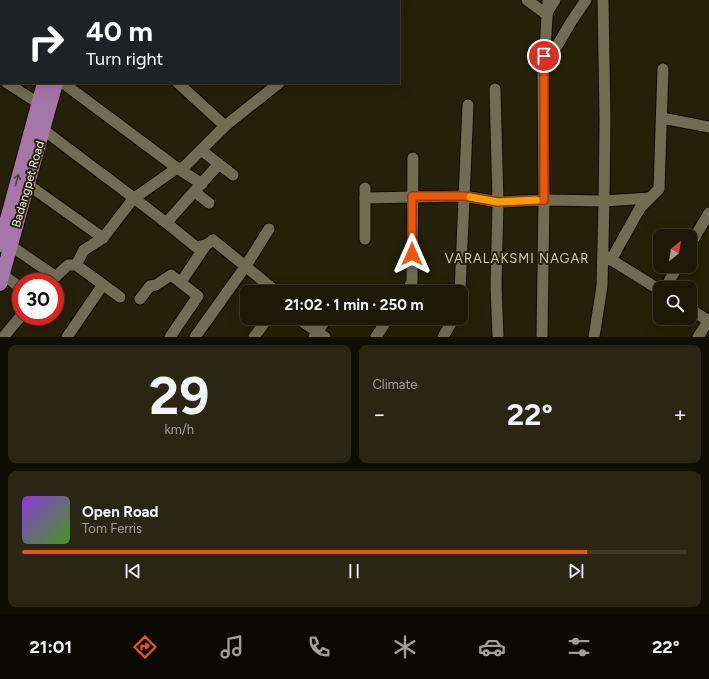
<!DOCTYPE html>
<html lang="en">
<head>
<meta charset="utf-8">
<style>
	:root { --surface:#1c1906; --page:#292614; --text:#f1f3f6; --muted:#a0a09b; --line:#3a3828; --accent:#ea580c }
	body { margin:0; font-family:Figtree,sans-serif; background:var(--page); color:var(--text); height:100vh; display:flex; flex-direction:column; font-size:15px; white-space:nowrap }
	* { box-sizing:border-box; margin:0 }
	p { font-size:13px; color:var(--muted) }
	.icon { flex:none; width:22px; height:22px; fill:none; stroke:currentColor; stroke-width:2; stroke-linecap:round; stroke-linejoin:round }
	.map { position:relative; height:337px; overflow:hidden }
	.side { display:flex; flex-direction:column; gap:8px; padding:8px; background:#0f0e03; flex:1 }
	.side>* { flex:none }
	.hud { position:absolute; left:0px; top:0px; width:400px; height:84px; box-shadow:0 4px 16px #0002,0 0 0 1px var(--line); background:#202124; color:#fff; overflow:hidden }
	.needle { width:26px; rotate:30deg }
	.buttons { position:absolute; left:653px; top:229px; display:grid; gap:8px }
	.buttons a { display:grid; place-items:center; width:44px; height:44px; border-radius:8px; background:var(--surface); box-shadow:0 4px 16px #0002,0 0 0 1px var(--line); font-size:20px }
	.speed { position:absolute; left:12px; top:273px; display:flex; gap:8px; font-size:20px; font-weight:700; text-align:center }
	.speed>* { display:grid; place-content:center; width:52px; height:52px; border-radius:50%; background:var(--surface); box-shadow:0 4px 16px #0002,0 0 0 1px var(--line); line-height:1 }
	.speed .limit { border:6px solid #d22; background:#fff; color:#111 }
	.pin { position:absolute; display:grid; place-items:center; width:34px; height:34px; color:#fff; margin:-17px; border:2px solid #fff; border-radius:50%; box-shadow:0 1px 4px #0007 }
	.me { position:absolute; width:44px; margin:-22px; rotate:0deg; stroke-linejoin:round; filter:drop-shadow(0 0 3px #0008) }
	.turn { display:flex; align-items:center; gap:14px; height:84px; padding:0 20px; font-size:18px }
	.turn .icon { width:52px; height:52px; stroke-width:2.5 }
	.turn b { display:block; font-size:28px; line-height:34px }
	.big { font-size:30px; font-weight:700; line-height:1.1 }
	.side .tile { flex:1; display:flex; flex-direction:column; justify-content:center; gap:6px; min-width:0; padding:0 14px; border-radius:8px; background:var(--page) }
	.side .dial { align-items:center; gap:0 }
	.dial b { font-size:52px; line-height:1 }
	.song { display:flex; align-items:center; gap:12px }
	.cover { width:48px; height:48px; border-radius:6px; background:linear-gradient(135deg,hsl(270 70% 55%),hsl(100 70% 35%)) }
	.played { height:4px; border-radius:2px; background:linear-gradient(90deg,var(--accent) 85%,var(--line) 85%) }
	.keys { display:flex; justify-content:space-around; direction:ltr }
	.heat { display:flex; justify-content:space-between; align-items:center; font-size:22px; direction:ltr }
	.side .tiles { flex:1; display:grid; gap:8px; grid-template-columns:1fr 1fr }
	.tile:last-child { grid-column:span 2 }
	.trip { position:absolute; left:240px; top:285px; width:228px; height:40px; border-radius:8px; background:var(--surface); box-shadow:0 4px 16px #0002,0 0 0 1px var(--line); font-weight:700; line-height:40px; text-align:center }
	.tabs { display:flex; height:64px; justify-content:space-around; align-items:center; background:#0b0a02; color:var(--muted) }
	.tabs .icon { width:28px; height:28px }
	.tabs .on { color:var(--accent) }
	.tabs b { font-size:18px; color:var(--text) }
	.map>svg:first-child { display:block }
	.lines { fill:none; stroke-linecap:round; stroke-linejoin:round }
	.minor-casing { stroke:#0e0a00; stroke-width:13 }
	.major-casing { stroke:#0e0a00; stroke-width:16 }
	.minor { stroke:#716d52; stroke-width:11 }
	.major { stroke:#a576a8; stroke-width:14 }
	.oneway { stroke:#523f40 }
	.route-casing { stroke:#983908; stroke-width:10 }
	.route { stroke:#ea580c; stroke-width:7 }
	.slow { stroke:#f59e0b; stroke-width:7 }
	.labels { text-anchor:middle; stroke-width:4; stroke-linejoin:round; paint-order:stroke }
	.street-label { font-size:12px; fill:#f5f2e3; stroke:#252108 }
	.neighbourhood-label { font-size:13px; letter-spacing:1px; fill:#d2cdb0; stroke:#252108 }
</style>
</head>
<body>
<div class="map">
<svg width="709" height="337" viewBox="0 0 709 337">
	<rect width="100%" height="100%" fill="#252108"/>
	<g class="lines">
		<g class="minor-casing">
			<g id="minor">
				<polyline points="192,0 193,1"/>
				<polyline points="284,0 285,1"/>
				<polyline points="527,0 546,14 555,0"/>
				<polyline points="21,1 21,0"/>
				<polyline points="102,1 103,0"/>
				<polyline points="375,1 376,0"/>
				<polyline points="544,67 548,0"/>
				<polyline points="0,79 1,76"/>
				<polyline points="7,83 38,103"/>
				<polyline points="63,83 177,168 202,184"/>
				<polyline points="178,83 225,126"/>
				<polyline points="495,89 498,202 496,285 498,337"/>
				<polyline points="662,118 709,127"/>
				<path d="M 44,130 C 94,169 147,206 196,247 L 206,245 L 213,240 L 277,292"/>
				<polyline points="201,150 233,175"/>
				<polyline points="27,184 103,238"/>
				<polyline points="195,192 209,203"/>
				<polyline points="365,198 464,196 498,202 544,200 604,201 650,198"/>
				<polyline points="167,222 218,165"/>
				<polyline points="365,239 365,188"/>
				<polyline points="690,245 709,213"/>
				<polyline points="11,246 55,276"/>
				<polyline points="605,256 660,290"/>
				<polyline points="611,260 640,208 659,189 663,69"/>
				<polyline points="76,265 120,297"/>
				<polyline points="3,275 21,288"/>
				<polyline points="50,282 68,265 76,265 84,250 103,238 133,199 177,168 183,168 225,126 279,83"/>
				<polyline points="181,282 206,245"/>
				<polyline points="665,288 678,266"/>
				<polyline points="406,292 412,282 413,158"/>
				<polyline points="460,292 468,105"/>
				<polyline points="140,299 150,286 156,285 171,275 198,296 170,337"/>
				<polyline points="690,309 709,321"/>
				<polyline points="297,318 325,337"/>
				<polyline points="5,335 21,316"/>
				<polyline points="67,337 102,286"/>
				<polyline points="195,337 245,267 269,229"/>
				<polyline points="254,337 268,318"/>
				<polyline points="314,337 327,318"/>
				<polyline points="376,337 388,318"/>
				<polyline points="443,337 454,318"/>
				<polyline points="542,337 544,200 543,70 571,22 586,0"/>
				<polyline points="594,337 602,286 604,201 605,119 603,0"/>
				<polyline points="698,337 709,320"/>
			</g>
		</g>
		<g class="major-casing">
			<g id="major">
				<polyline points="64,1 64,0"/>
				<polyline points="76,1 76,0"/>
				<polyline points="0,245 44,83"/>
				<polyline points="0,284 56,83"/>
			</g>
		</g>
		<use href="#minor" class="minor"/>
		<use href="#major" class="major"/>
	</g>
	<defs><path id="oneway-shaft" d="M-6 0H5M1.5-3L5.5 0L1.5 3" fill="none" stroke-width="1.6" stroke-linecap="round" stroke-linejoin="round"/></defs>
	<use class="oneway" href="#oneway-shaft" transform="translate(17 180) rotate(-75)"/>
	<g class="lines">
		<g class="route-casing">
			<polyline id="route" points="412,254 412,196 464,196 498,202 544,200 544,56"/>
		</g>
		<use href="#route" class="route"/>
		<polyline class="slow" points="470,197 498,202 536,200"/>
	</g>
	<g class="labels">
		<g class="street-label">
			<text transform="translate(28 184) rotate(-74)" y="4">Badangpet Road</text>
		</g>
		<g class="neighbourhood-label">
			<text x="517" y="263">VARALAKSMI NAGAR</text>
		</g>
	</g>
</svg>
<div class="buttons">
<a><svg class="needle" viewBox="-14 -14 28 28"><path d="M0-13l5 13h-10z" fill="#e53935"/><path d="M0 13l5-13h-10z" fill="#a0a09b"/></svg></a>
<a><svg class="icon" aria-label="search" viewBox="0 0 24 24"><circle cx="10" cy="10" r="6"/><path d="M15 15l6 6"/></svg></a>
</div>
<div class="speed"><div class="limit">30</div></div>
<div class="pin" style="left:544px;top:56px;background:#d93025"><svg class="icon" aria-label="arrive" viewBox="0 0 24 24"><path d="M6 21V4h12l-3 4 3 4H6"/></svg></div>
<svg class="me" style="left:412px;top:254px" viewBox="-20 -20 40 40"><path d="M0-17L14 15 0 8-14 15z" fill="#ea580c" stroke="#fff" stroke-width="4"/></svg>
<div class="trip">21:02 · 1 min · 250 m</div>
<div class="hud">
<div class="turn"><svg class="icon" aria-label="right" viewBox="0 0 24 24"><path d="M7 20v-9h11M14 6l5 5-5 5"/></svg><div><b>40 m</b>Turn right</div></div>
</div>
</div>
<section class="side">
<div class="tiles">
<div class="tile dial"><b>29</b><p>km/h</p></div>
<div class="tile"><p>Climate</p>
<div class="heat"><a>−</a><b class="big">22°</b><a>+</a></div>
</div>
<div class="tile">
<div class="song"><i class="cover"></i><div><b>Open Road</b><p>Tom Ferris</p></div></div>
<div class="played"></div>
<div class="keys"><svg class="icon" aria-label="previous" viewBox="0 0 24 24"><path d="M18 5L8 12l10 7zM5 5v14"/></svg><svg class="icon" aria-label="pause" viewBox="0 0 24 24"><path d="M8 5v14M16 5v14"/></svg><svg class="icon" aria-label="next" viewBox="0 0 24 24"><path d="M6 5l10 7-10 7zM19 5v14"/></svg></div>
</div>
</div>
</section>
<nav class="tabs">
<b>21:01</b>
<svg class="icon on" aria-label="directions" viewBox="0 0 24 24"><path d="M12 3l9 9-9 9-9-9zM9 14v-3h6M13 9l2 2-2 2"/></svg>
<svg class="icon" aria-label="music" viewBox="0 0 24 24"><path d="M9 18V5l10-2v13"/><circle cx="6" cy="18" r="3"/><circle cx="16" cy="16" r="3"/></svg>
<svg class="icon" aria-label="phone" viewBox="0 0 24 24"><path d="M5 4h4l2 5-3 2q2 4 5 5l2-3 5 2v4C11 20 4 13 5 4z"/></svg>
<svg class="icon" aria-label="climate" viewBox="0 0 24 24"><path d="M12 3v18M4 7l16 10M4 17L20 7"/></svg>
<svg class="icon" aria-label="car" viewBox="0 0 24 24"><path d="M5 17H2v-5l4-1 3-4h7l3 4 3 1v5h-3M9 17h6M6 11h13"/><circle cx="7" cy="17" r="2"/><circle cx="17" cy="17" r="2"/></svg>
<svg class="icon" aria-label="filters" viewBox="0 0 24 24"><path d="M4 7h16M4 17h16"/><circle cx="9" cy="7" r="2"/><circle cx="15" cy="17" r="2"/></svg>
<b>22°</b>
</nav>
</body>
</html>
